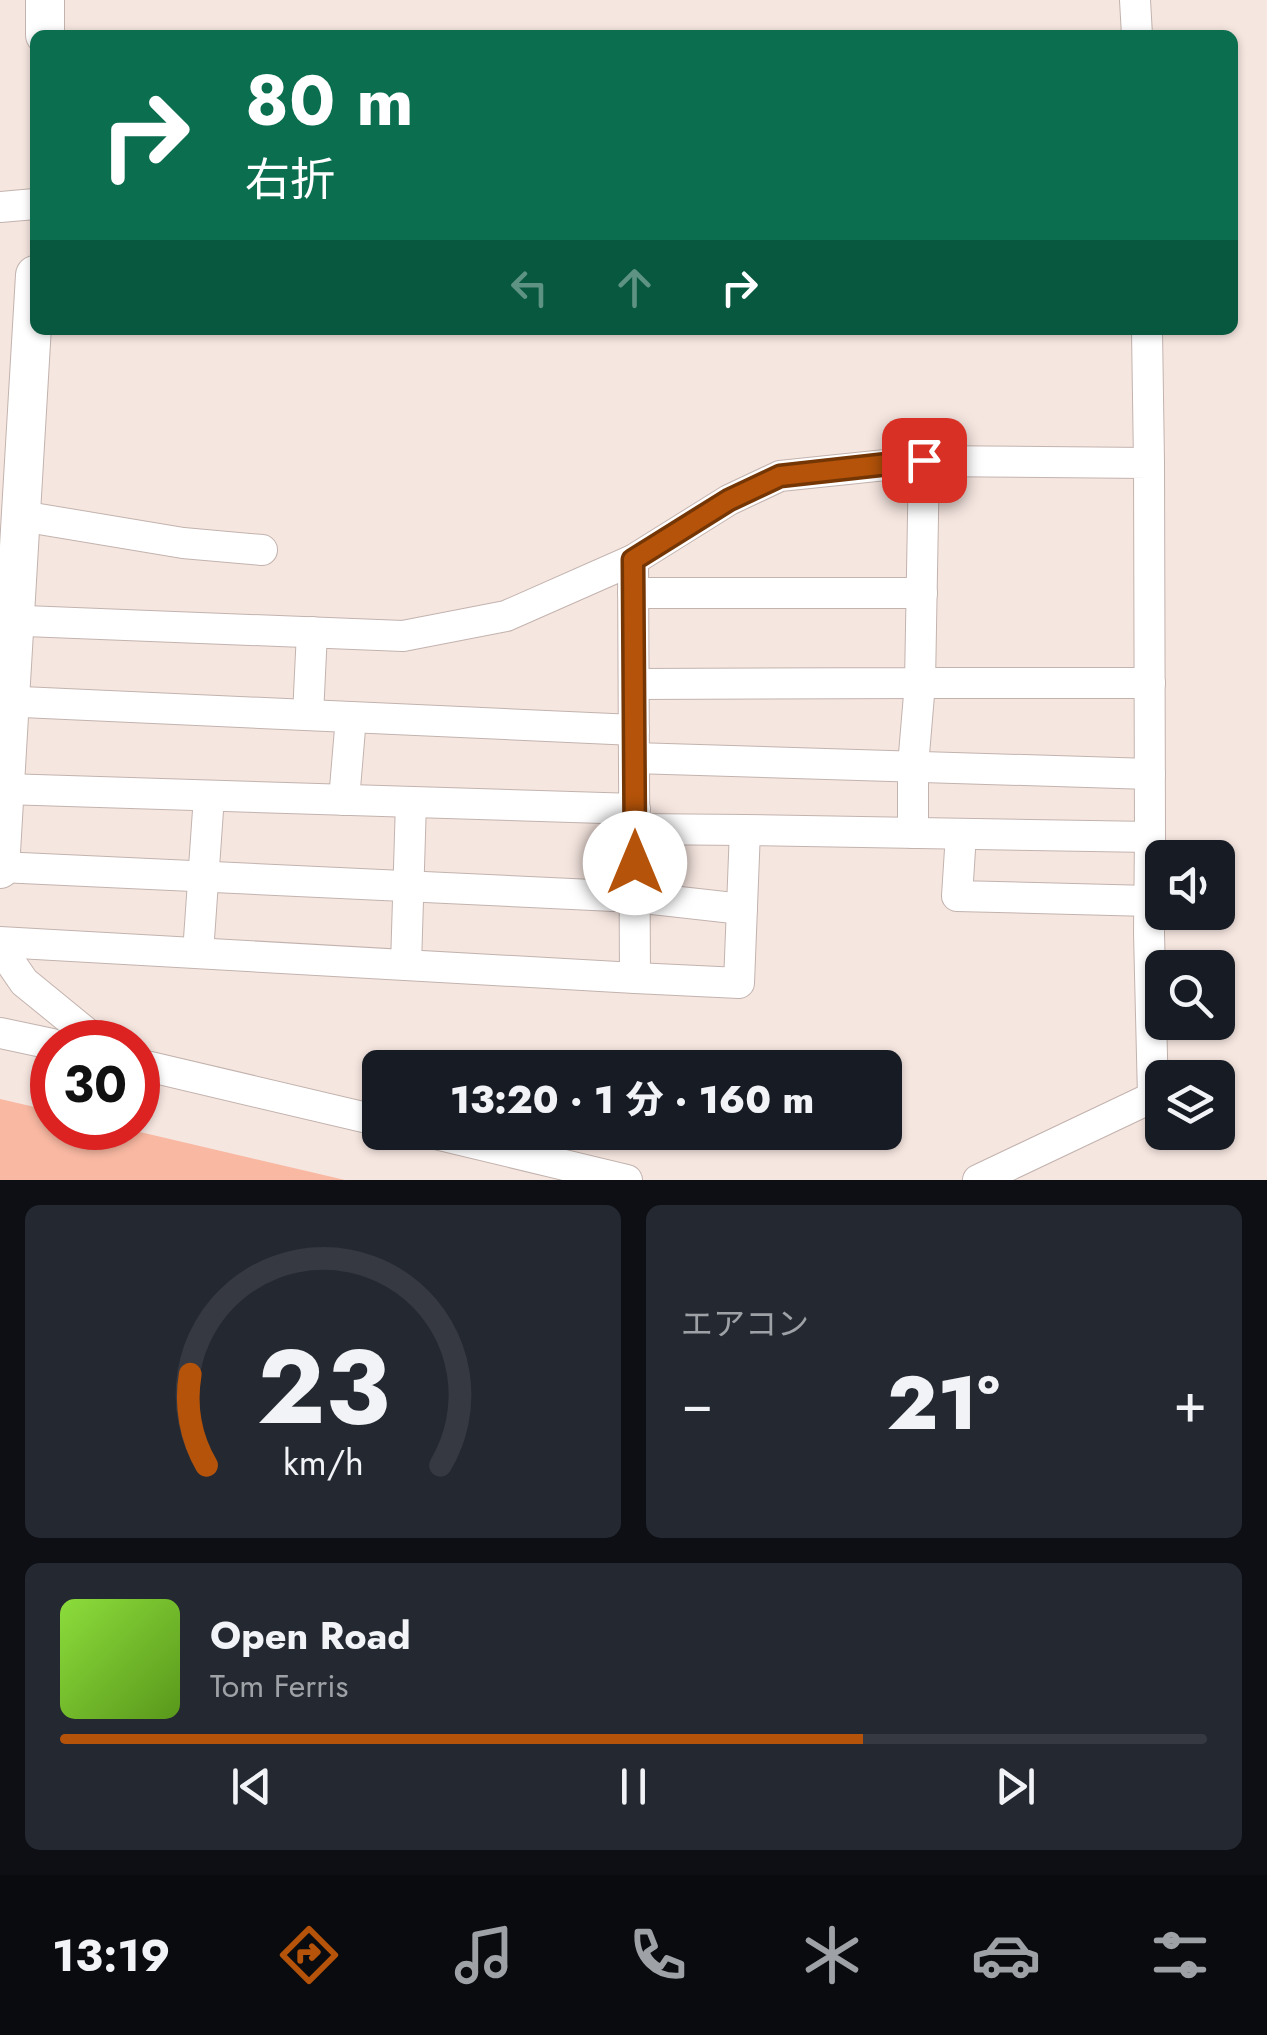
<!DOCTYPE html>
<html lang="ja">
<head>
<meta charset="utf-8">
<style>
	:root { --surface:#171b24; --page:#242831; --text:#f1f3f6; --muted:#9ea1a6; --line:#363941; --accent:#b45309 }
	body { margin:0; font-family:Jost,"Noto Sans JP",sans-serif; background:var(--page); color:var(--text); height:100vh; display:flex; flex-direction:column; font-size:38px; white-space:nowrap }
	* { box-sizing:border-box; margin:0 }
	p { font-size:32px; color:var(--muted) }
	.icon { flex:none; width:55px; height:55px; fill:none; stroke:currentColor; stroke-width:2; stroke-linecap:round; stroke-linejoin:round }
	.map { position:relative; height:1180px; overflow:hidden }
	.sheet { display:flex; flex-direction:column; gap:25px; padding:25px; background:#0d0f14; flex:1 }
	.sheet>* { flex:none }
	.top-card { position:absolute; left:30px; top:30px; width:1208px; height:305px; border-radius:15px; box-shadow:0 2px 8px #0004; background:#0b6e4f; color:#fff; overflow:hidden }
	.buttons { position:absolute; left:1145px; top:840px; display:grid; gap:20px }
	.buttons a { display:grid; place-items:center; width:90px; height:90px; border-radius:15px; background:var(--surface); box-shadow:0 2px 8px #0004; font-size:50px }
	.speed { position:absolute; left:30px; top:1020px; display:flex; gap:20px; font-size:50px; font-weight:700; text-align:center }
	.speed>* { display:grid; place-content:center; width:130px; height:130px; border-radius:50%; background:var(--surface); box-shadow:0 2px 8px #0004; line-height:1 }
	.speed .limit { border:15px solid #d22; background:#fff; color:#111 }
	.pin { position:absolute; display:grid; place-items:center; width:85px; height:85px; color:#fff; margin:-42px; border-radius:20px; box-shadow:0 5px 15px #0006 }
	.me { position:absolute; width:110px; margin:-55px; rotate:0deg; stroke-linejoin:round; filter:drop-shadow(0 0 8px #0008) }
	.turn { display:flex; align-items:center; gap:35px; height:210px; padding:0 50px; font-size:45px }
	.turn .icon { width:130px; height:130px; stroke-width:2.5 }
	.turn b { display:block; font-size:70px; line-height:85px }
	.lanes { display:flex; align-items:center; height:95px; padding:0 50px; background:#0003; justify-content:center; gap:50px; direction:ltr }
	.lanes .off { opacity:.35 }
	.big { font-size:75px; font-weight:800; line-height:1.1 }
	.sheet .widget { flex:1; display:flex; flex-direction:column; justify-content:center; gap:15px; min-width:0; padding:0 35px; border-radius:15px; background:var(--page) }
	.sheet .dial { align-items:center; gap:0 }
	.dial svg { height:260px; overflow:visible; fill:none; stroke:var(--line); stroke-width:7; stroke-linecap:round; text-anchor:middle }
	.dial text { fill:var(--text); stroke:none }
	.song { display:flex; align-items:center; gap:30px }
	.cover { width:120px; height:120px; border-radius:15px; background:linear-gradient(135deg,hsl(90 70% 55%),hsl(90 70% 35%)) }
	.played { height:10px; border-radius:5px; background:linear-gradient(90deg,var(--accent) 70%,var(--line) 70%) }
	.keys { display:flex; justify-content:space-around; direction:ltr }
	.heat { display:flex; justify-content:space-between; align-items:center; font-size:55px; direction:ltr }
	.sheet .tiles { flex:1; display:grid; gap:25px; grid-template-columns:1fr 1fr }
	.widget:last-child { grid-column:span 2 }
	.trip { position:absolute; left:362px; top:1050px; width:540px; height:100px; border-radius:15px; background:var(--surface); box-shadow:0 2px 8px #0004; font-weight:800; line-height:100px; text-align:center }
	.dock { display:flex; height:160px; justify-content:space-around; align-items:center; background:#090b0e; color:var(--muted) }
	.dock .icon { width:70px; height:70px }
	.dock .current { color:var(--accent) }
	.dock b { font-size:45px; color:var(--text) }
	.map>svg:first-child { display:block }
	.green { fill:#f8b8a2 }
	.lines { fill:none; stroke-linecap:round; stroke-linejoin:round }
	.minor-casing { stroke:#c3b3ae; stroke-width:32 }
	.tertiary-casing { stroke:#c3b3ae; stroke-width:40 }
	.minor { stroke:#fff; stroke-width:30 }
	.tertiary { stroke:#fff; stroke-width:38 }
	.route-casing { stroke:#753606; stroke-width:25 }
	.route { stroke:#b45309; stroke-width:18 }
</style>
</head>
<body>
<div class="map">
<svg width="1267" height="1180" viewBox="0 0 1267 1180">
	<rect width="100%" height="100%" fill="#f6e6e0"/>
	<polygon class="green" points="0,1099 52,1111 52,1128 123,1128 345,1180 0,1180"/>
	<g class="lines">
		<g class="minor-casing">
			<g id="minor">
				<polyline points="1135,0 1137,35"/>
				<polyline points="0,207 35,204"/>
				<polyline points="1147,330 1149,463"/>
				<polyline points="21,516 183,543 262,550"/>
				<polyline points="633,560 729,500 780,476 924,461 920,683 634,684"/>
				<polyline points="633,593 922,593"/>
				<polyline points="0,620 403,636 506,616 633,560 635,978 0,942"/>
				<polyline points="0,701 634,730"/>
				<polyline points="308,715 312,632"/>
				<polyline points="634,758 1150,774"/>
				<polyline points="5,789 635,809"/>
				<polyline points="344,800 351,717"/>
				<polyline points="634,829 745,830"/>
				<polyline points="913,833 913,766 920,683 1150,683"/>
				<polyline points="961,834 957,896 1150,901"/>
				<polyline points="0,867 635,897 742,909"/>
				<polyline points="0,947 24,982 89,1035 95,1042"/>
				<polyline points="198,953 209,796"/>
				<polyline points="406,965 411,802"/>
				<polyline points="635,978 739,983 745,830 1150,837 1149,463 924,461"/>
				<polyline points="0,1033 52,1044"/>
				<polyline points="138,1064 380,1121"/>
				<polyline points="427,1132 627,1180"/>
				<polyline points="978,1180 1153,1097 1149,933 1150,837"/>
			</g>
		</g>
		<g class="tertiary-casing">
			<g id="tertiary">
				<polyline points="45,35 45,0"/>
				<polyline points="0,869 35,275"/>
			</g>
		</g>
		<use href="#minor" class="minor"/>
		<use href="#tertiary" class="tertiary"/>
	</g>
	<g class="lines">
		<g class="route-casing">
			<polyline id="route" points="635,863 633,560 729,500 780,476 924,460"/>
		</g>
		<use href="#route" class="route"/>
	</g>
</svg>
<div class="buttons">
<a><svg class="icon" aria-label="sound" viewBox="0 0 24 24"><path d="M4 9h4l5-4v14l-5-4H4zM17 9q2 3 0 6"/></svg></a>
<a><svg class="icon" aria-label="search" viewBox="0 0 24 24"><circle cx="10" cy="10" r="6"/><path d="M15 15l6 6"/></svg></a>
<a><svg class="icon" aria-label="layers" viewBox="0 0 24 24"><path d="M12 4l9 5-9 5-9-5zM3 14l9 5 9-5"/></svg></a>
</div>
<div class="speed"><div class="limit">30</div></div>
<div class="pin" style="left:924px;top:460px;background:#d93025"><svg class="icon" aria-label="arrive" viewBox="0 0 24 24"><path d="M6 21V4h12l-3 4 3 4H6"/></svg></div>
<svg class="me" style="left:635px;top:863px" viewBox="-20 -20 40 40"><circle r="19" fill="#fff"/><path d="M0-13L10 11 0 6-10 11z" fill="#b45309"/></svg>
<div class="trip">13:20 · 1 分 · 160 m</div>
<div class="top-card">
<div class="turn"><svg class="icon" aria-label="right" viewBox="0 0 24 24"><path d="M7 20v-9h11M14 6l5 5-5 5"/></svg><div><b>80 m</b>右折</div></div>
<div class="lanes"><svg class="icon off" aria-label="left" viewBox="0 0 24 24"><path d="M17 20v-9H6M10 6l-5 5 5 5"/></svg><svg class="icon off" aria-label="ahead" viewBox="0 0 24 24"><path d="M12 20V5M6 11l6-6 6 6"/></svg><svg class="icon" aria-label="right" viewBox="0 0 24 24"><path d="M7 20v-9h11M14 6l5 5-5 5"/></svg></div>
</div>
</div>
<section class="sheet">
<div class="tiles">
<div class="widget dial"><svg viewBox="0 0 100 80">
<path d="M14 69A42 42 0 1 1 86 69"/>
<path d="M14 69A42 42 0 0 1 9 41" stroke="#b45309"/>
<text x="50" y="56" font-size="32" font-weight="700">23</text>
<text x="50" y="72" font-size="11">km/h</text>
</svg></div>
<div class="widget"><p>エアコン</p>
<div class="heat"><a>−</a><b class="big">21°</b><a>+</a></div>
</div>
<div class="widget">
<div class="song"><i class="cover"></i><div><b>Open Road</b><p>Tom Ferris</p></div></div>
<div class="played"></div>
<div class="keys"><svg class="icon" aria-label="previous" viewBox="0 0 24 24"><path d="M18 5L8 12l10 7zM5 5v14"/></svg><svg class="icon" aria-label="pause" viewBox="0 0 24 24"><path d="M8 5v14M16 5v14"/></svg><svg class="icon" aria-label="next" viewBox="0 0 24 24"><path d="M6 5l10 7-10 7zM19 5v14"/></svg></div>
</div>
</div>
</section>
<nav class="dock">
<b>13:19</b>
<svg class="icon current" aria-label="directions" viewBox="0 0 24 24"><path d="M12 3l9 9-9 9-9-9zM9 14v-3h6M13 9l2 2-2 2"/></svg>
<svg class="icon" aria-label="music" viewBox="0 0 24 24"><path d="M9 18V5l10-2v13"/><circle cx="6" cy="18" r="3"/><circle cx="16" cy="16" r="3"/></svg>
<svg class="icon" aria-label="phone" viewBox="0 0 24 24"><path d="M5 4h4l2 5-3 2q2 4 5 5l2-3 5 2v4C11 20 4 13 5 4z"/></svg>
<svg class="icon" aria-label="climate" viewBox="0 0 24 24"><path d="M12 3v18M4 7l16 10M4 17L20 7"/></svg>
<svg class="icon" aria-label="car" viewBox="0 0 24 24"><path d="M5 17H2v-5l4-1 3-4h7l3 4 3 1v5h-3M9 17h6M6 11h13"/><circle cx="7" cy="17" r="2"/><circle cx="17" cy="17" r="2"/></svg>
<svg class="icon" aria-label="filters" viewBox="0 0 24 24"><path d="M4 7h16M4 17h16"/><circle cx="9" cy="7" r="2"/><circle cx="15" cy="17" r="2"/></svg>
</nav>
</body>
</html>
